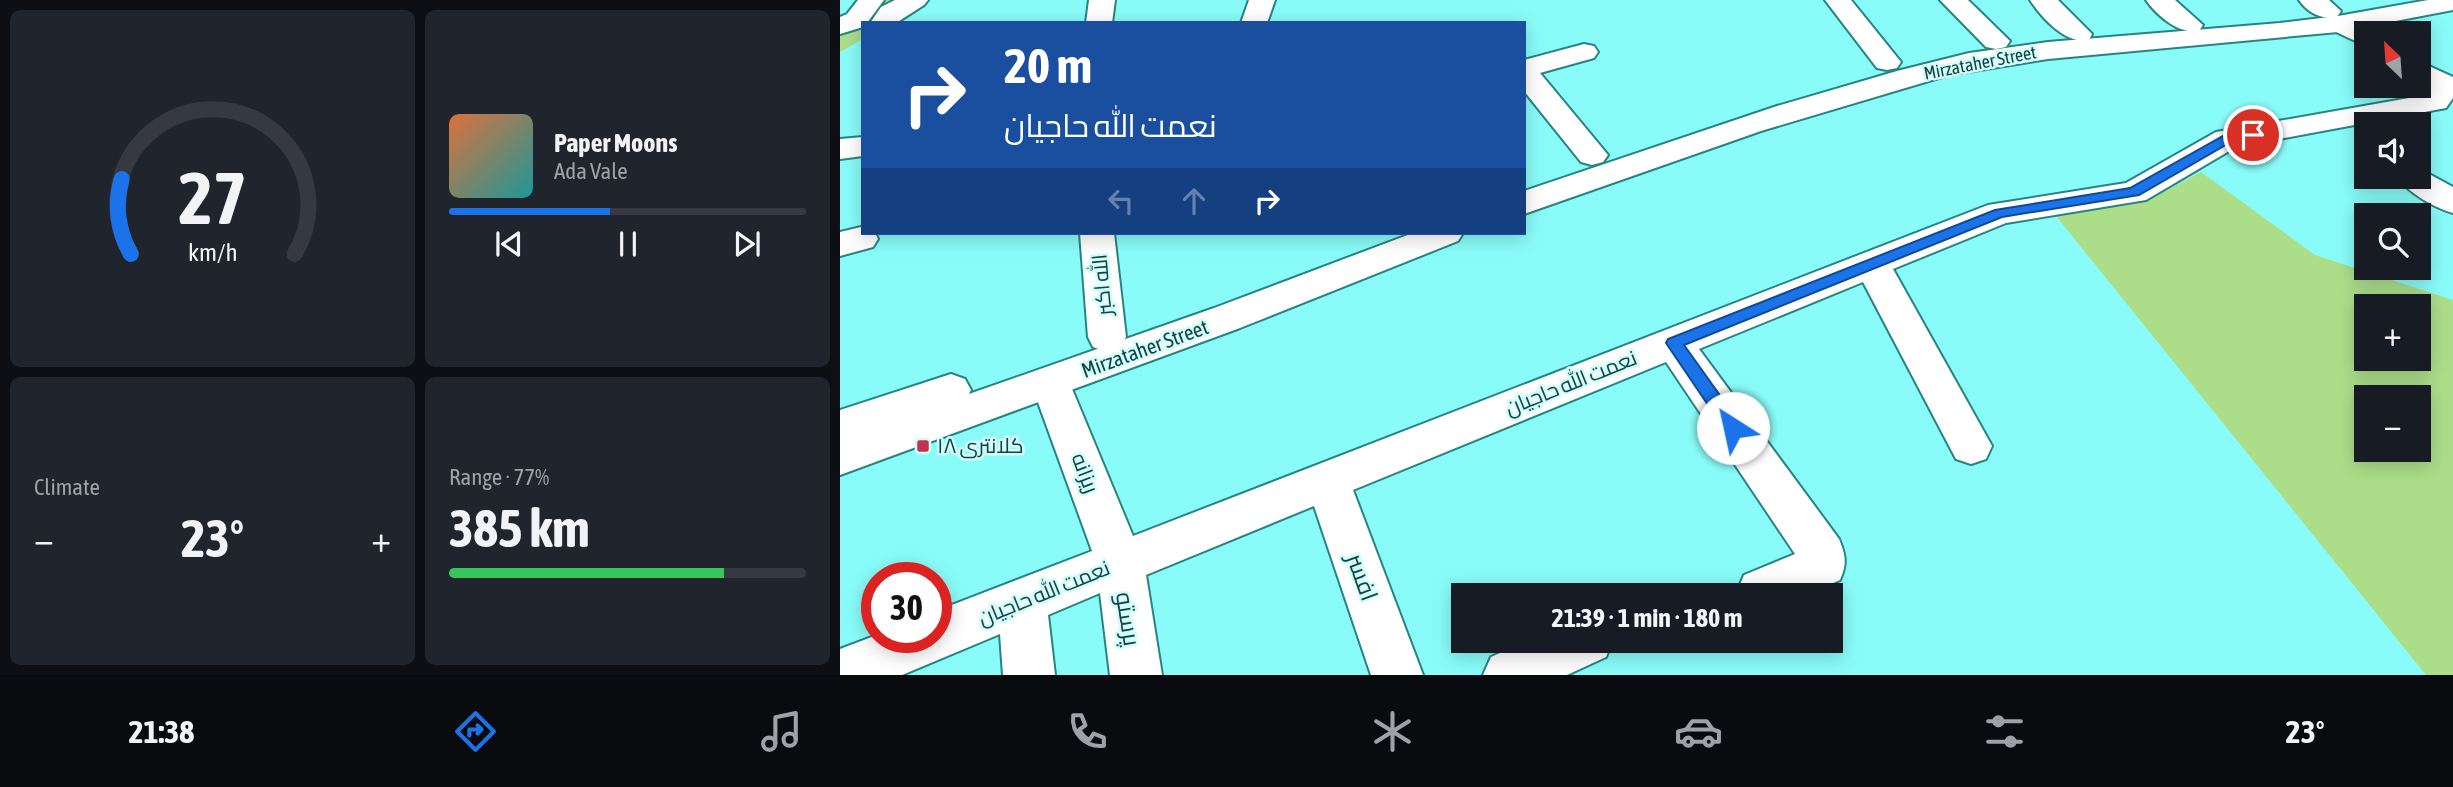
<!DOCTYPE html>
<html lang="en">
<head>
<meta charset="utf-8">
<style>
	:root { --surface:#171b24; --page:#20242c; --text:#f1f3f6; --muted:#9ea1a6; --line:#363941; --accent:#1a73e8 }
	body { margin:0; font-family:"Asap Condensed",Cairo,sans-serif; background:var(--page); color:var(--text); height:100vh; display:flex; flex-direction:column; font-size:26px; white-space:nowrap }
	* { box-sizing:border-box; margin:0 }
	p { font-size:23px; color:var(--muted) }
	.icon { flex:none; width:38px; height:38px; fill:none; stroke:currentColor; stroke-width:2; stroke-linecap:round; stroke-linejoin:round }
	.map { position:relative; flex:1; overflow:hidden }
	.side { display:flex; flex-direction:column; gap:10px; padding:10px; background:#0d0f14; width:840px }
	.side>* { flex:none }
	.banner { position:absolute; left:21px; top:21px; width:665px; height:214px; border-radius:0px; box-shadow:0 4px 18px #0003; background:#1a4fa0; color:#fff; overflow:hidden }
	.needle { width:46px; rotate:335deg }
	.fabs { position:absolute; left:1514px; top:21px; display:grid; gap:14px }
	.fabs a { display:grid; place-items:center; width:77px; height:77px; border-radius:0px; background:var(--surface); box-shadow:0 4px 18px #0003; font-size:35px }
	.speed { position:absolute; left:21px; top:562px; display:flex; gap:14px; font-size:35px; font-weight:700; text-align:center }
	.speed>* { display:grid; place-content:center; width:91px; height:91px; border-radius:50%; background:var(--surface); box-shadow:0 4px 18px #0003; line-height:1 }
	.speed .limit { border:10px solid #d22; background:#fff; color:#111 }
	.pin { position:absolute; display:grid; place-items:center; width:60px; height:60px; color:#fff; margin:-30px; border:4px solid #fff; border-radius:50%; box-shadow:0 2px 7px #0007 }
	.me { position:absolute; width:77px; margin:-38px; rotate:325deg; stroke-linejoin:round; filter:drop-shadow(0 0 5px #0008) }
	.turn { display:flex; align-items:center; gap:24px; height:147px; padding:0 28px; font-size:32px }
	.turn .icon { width:91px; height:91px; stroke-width:2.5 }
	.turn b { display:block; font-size:49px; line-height:60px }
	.lanes { display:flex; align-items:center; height:66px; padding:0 28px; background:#0003; justify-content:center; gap:35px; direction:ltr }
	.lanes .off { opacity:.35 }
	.big { font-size:52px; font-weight:700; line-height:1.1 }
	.side .card { flex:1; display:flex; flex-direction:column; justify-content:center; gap:10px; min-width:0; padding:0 24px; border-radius:10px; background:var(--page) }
	.side .dial { align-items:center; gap:0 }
	.dial svg { height:182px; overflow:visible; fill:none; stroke:var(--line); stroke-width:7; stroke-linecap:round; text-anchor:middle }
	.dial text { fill:var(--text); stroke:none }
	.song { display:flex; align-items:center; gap:21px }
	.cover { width:84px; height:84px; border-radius:10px; background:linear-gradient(135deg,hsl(20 70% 55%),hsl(180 70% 35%)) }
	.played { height:7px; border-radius:4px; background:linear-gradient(90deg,var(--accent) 45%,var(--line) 45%) }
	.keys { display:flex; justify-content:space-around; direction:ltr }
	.heat { display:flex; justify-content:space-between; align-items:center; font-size:38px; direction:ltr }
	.charge { height:10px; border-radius:5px; background:linear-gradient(90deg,#34c759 77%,var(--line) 0) }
	.side .tiles { flex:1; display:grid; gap:10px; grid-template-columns:repeat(2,1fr) }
	.trip { position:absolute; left:611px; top:583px; width:392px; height:70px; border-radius:0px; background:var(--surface); box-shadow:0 4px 18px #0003; font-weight:700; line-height:70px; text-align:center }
	.dock { display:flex; height:112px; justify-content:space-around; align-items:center; background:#090b0e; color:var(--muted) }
	.dock .icon { width:49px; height:49px }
	.dock .active { color:var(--accent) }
	.dock b { font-size:32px; color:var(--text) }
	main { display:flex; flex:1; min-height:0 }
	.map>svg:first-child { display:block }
	.green { fill:#acde8a; fill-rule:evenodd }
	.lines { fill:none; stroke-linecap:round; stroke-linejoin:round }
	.minor-casing { stroke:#278482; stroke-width:4 }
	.major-casing { stroke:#278482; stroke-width:4 }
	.minor { fill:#fff; fill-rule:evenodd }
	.major { fill:#fff; fill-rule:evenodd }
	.route { fill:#1a73e8; stroke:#114b97; stroke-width:2 }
	.poi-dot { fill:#c33351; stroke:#d3fcfa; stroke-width:2.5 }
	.labels { text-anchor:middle; stroke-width:5; stroke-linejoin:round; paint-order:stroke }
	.far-street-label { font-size:18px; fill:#144; stroke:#d3fcfa }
	.street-label { font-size:21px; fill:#144; stroke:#d3fcfa }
	.poi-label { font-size:21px; fill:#144; stroke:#d3fcfa; text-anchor:start }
	.near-street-label { font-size:24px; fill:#144; stroke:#d3fcfa }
</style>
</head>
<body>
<main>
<section class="side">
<div class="tiles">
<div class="card dial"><svg viewBox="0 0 100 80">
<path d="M14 69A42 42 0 1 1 86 69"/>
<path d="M14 69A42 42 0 0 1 10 36" stroke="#1a73e8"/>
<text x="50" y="56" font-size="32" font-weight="700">27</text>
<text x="50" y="72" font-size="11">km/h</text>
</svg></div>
<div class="card">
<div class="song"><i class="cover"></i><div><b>Paper Moons</b><p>Ada Vale</p></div></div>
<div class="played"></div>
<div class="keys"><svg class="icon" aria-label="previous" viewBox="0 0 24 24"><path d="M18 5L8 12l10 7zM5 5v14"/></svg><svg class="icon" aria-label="pause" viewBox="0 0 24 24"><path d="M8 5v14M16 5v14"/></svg><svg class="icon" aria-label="next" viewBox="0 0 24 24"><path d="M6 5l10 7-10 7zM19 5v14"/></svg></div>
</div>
<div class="card"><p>Climate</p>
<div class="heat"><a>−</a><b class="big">23°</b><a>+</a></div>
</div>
<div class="card"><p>Range · 77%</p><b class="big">385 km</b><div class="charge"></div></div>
</div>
</section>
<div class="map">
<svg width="1613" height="675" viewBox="0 0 1613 675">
	<rect width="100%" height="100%" fill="#89fcf9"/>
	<g class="green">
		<polygon points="39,0 73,0 40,23 23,23 23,39 0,52 0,28"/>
		<path d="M 1361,172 L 1475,255 L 1613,300 L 1613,675 L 1586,675 L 1216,216 L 1306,201 ZM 1526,306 L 1578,306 L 1578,359 L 1526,359 ZM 1526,397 L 1578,397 L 1578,450 L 1526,450 Z"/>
	</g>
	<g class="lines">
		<g class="minor-casing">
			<g id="minor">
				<polygon points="18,0 44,0 27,23 23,23 23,27 0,34 0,17 7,14"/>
				<polygon points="55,0 88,0 84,5 56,23 30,23 41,7"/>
				<polygon points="249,0 275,0 272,23 246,23"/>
				<polygon points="409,0 435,0 427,23 401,23"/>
				<polygon points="985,0 1011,0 1061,62 1057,68 1047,70 1037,68"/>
				<polygon points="1100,0 1128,0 1170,41 1166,47 1156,49 1146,47"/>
				<path d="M 1190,0 L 1218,0 L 1252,34 L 1249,40 C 1226,45 1202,18 1190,0 Z"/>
				<path d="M 1306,0 L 1335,0 L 1363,25 L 1359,31 C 1340,35 1317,16 1306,0 Z"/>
				<path d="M 1459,0 L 1489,0 L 1501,11 L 1497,17 C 1482,20 1468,13 1459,0 Z"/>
				<polygon points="1503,17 1536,32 1526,33 1526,46 1494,31 1490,25 1494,19"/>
				<polygon points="744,44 754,46 758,52 754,58 700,73 768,155 763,162 752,165 741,162 684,91 684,60"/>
				<path d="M 1578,61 L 1613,77 L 1613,98 L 1606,108 L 1396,147 L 1306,200 L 1166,223 L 1053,269 L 1152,446 L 1146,459 L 1131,464 L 1116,459 L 1023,282 L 859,349 L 999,539 C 1006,556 1007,564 1000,580 L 966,595 L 899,595 L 897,591 L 904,575 L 955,554 L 826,362 L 513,490 L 583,675 L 531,675 L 474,506 L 306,575 L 322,675 L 270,675 L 260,593 L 208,615 L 215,675 L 163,675 L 160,634 L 62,675 L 0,675 L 0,649 L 37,635 L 96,637 L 96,611 L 252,551 L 191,383 L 197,372 L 211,367 L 225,372 L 293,536 L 1148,205 L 1286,183 L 1376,132 L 1586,95 L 1590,88 L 1578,81 Z"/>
				<polygon points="23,137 23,156 0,159 0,139"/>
				<path d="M 1578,168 L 1613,187 L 1613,213 C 1595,208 1568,193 1558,177 L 1578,177 Z"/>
				<polygon points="21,227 23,233 35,233 38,239 33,247 0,256 0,232"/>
				<polygon points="240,233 274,233 286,337 281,347 267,352 253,347 248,337"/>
				<polygon points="689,640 773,640 766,657 727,675 643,675 651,657"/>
			</g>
		</g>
		<g class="major-casing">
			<g id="major">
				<polygon points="1588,0 1613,0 1613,10 1498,32 1208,59 1109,75 921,131 684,214 684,191 937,106 1057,71 1129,53 1208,42 1440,23 1498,16"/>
				<polygon points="573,233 623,233 618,241 400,328 0,475 0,410 111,374 125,379 131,390 129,394 374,308"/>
			</g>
		</g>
		<use href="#minor" class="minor"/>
		<use href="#major" class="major"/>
	</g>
	<polygon class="route" points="1413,131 1418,132 1418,137 1391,142 1299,195 1162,217 844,345 899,422 902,428 899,433 887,433 826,343 828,339 1155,210 1290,188 1383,136"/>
	<rect class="poi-dot" x="76" y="439" width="14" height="14" rx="3.5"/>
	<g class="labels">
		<g class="far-street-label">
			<text transform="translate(1140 63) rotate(-11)" y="6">Mirzataher Street</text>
		</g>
		<g class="street-label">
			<text transform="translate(262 285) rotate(-95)" y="7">الله اکبر</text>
			<text transform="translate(305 349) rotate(-20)" y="7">Mirzataher Street</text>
			<text transform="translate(731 383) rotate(-22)" y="7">نعمت الله حاجیان</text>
			<text transform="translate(245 473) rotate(69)" y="7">ریزانه</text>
			<text transform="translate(204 593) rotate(-22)" y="7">نعمت الله حاجیان</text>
		</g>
		<g class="poi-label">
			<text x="97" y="453">کلانتری ۱۸</text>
		</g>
		<g class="near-street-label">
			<text transform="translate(522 577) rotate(70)" y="8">افسر</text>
			<text transform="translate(288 619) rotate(81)" y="8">پرستو</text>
		</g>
	</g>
</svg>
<div class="fabs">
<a><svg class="needle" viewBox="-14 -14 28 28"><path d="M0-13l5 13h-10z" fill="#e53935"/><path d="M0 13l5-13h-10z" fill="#9ea1a6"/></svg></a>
<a><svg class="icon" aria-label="sound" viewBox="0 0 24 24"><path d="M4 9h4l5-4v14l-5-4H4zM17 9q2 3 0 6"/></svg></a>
<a><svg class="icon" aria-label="search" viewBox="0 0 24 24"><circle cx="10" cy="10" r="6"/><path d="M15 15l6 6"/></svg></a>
<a>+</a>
<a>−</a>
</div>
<div class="speed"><div class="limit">30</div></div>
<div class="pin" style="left:1413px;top:135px;background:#d93025"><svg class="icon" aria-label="arrive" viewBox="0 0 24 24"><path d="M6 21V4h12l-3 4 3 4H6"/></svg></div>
<svg class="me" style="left:893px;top:428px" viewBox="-20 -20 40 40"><circle r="19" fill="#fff"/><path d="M0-13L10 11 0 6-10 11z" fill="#1a73e8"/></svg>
<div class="trip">21:39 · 1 min · 180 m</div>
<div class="banner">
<div class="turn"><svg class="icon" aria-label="right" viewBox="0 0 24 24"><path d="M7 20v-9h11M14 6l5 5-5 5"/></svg><div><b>20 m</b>نعمت الله حاجیان</div></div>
<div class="lanes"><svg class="icon off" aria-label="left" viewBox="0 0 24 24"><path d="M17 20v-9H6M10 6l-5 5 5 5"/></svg><svg class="icon off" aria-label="ahead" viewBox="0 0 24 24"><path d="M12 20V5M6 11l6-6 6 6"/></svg><svg class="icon" aria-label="right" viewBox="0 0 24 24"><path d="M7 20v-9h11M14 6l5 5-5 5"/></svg></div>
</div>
</div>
</main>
<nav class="dock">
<b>21:38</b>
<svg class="icon active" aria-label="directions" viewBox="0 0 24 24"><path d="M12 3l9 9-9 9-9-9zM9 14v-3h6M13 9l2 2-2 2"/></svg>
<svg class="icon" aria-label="music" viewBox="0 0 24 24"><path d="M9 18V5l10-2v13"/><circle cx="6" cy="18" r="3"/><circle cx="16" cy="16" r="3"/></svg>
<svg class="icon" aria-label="phone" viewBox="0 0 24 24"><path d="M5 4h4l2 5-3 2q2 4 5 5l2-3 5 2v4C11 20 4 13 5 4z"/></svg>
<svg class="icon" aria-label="climate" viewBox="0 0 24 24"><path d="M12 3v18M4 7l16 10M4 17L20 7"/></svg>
<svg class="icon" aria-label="car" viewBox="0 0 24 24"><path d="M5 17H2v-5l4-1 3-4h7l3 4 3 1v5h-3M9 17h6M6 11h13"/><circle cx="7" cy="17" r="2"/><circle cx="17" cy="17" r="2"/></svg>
<svg class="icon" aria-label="filters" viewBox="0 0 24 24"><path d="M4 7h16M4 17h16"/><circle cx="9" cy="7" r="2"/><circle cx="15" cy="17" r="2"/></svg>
<b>23°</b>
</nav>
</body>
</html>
